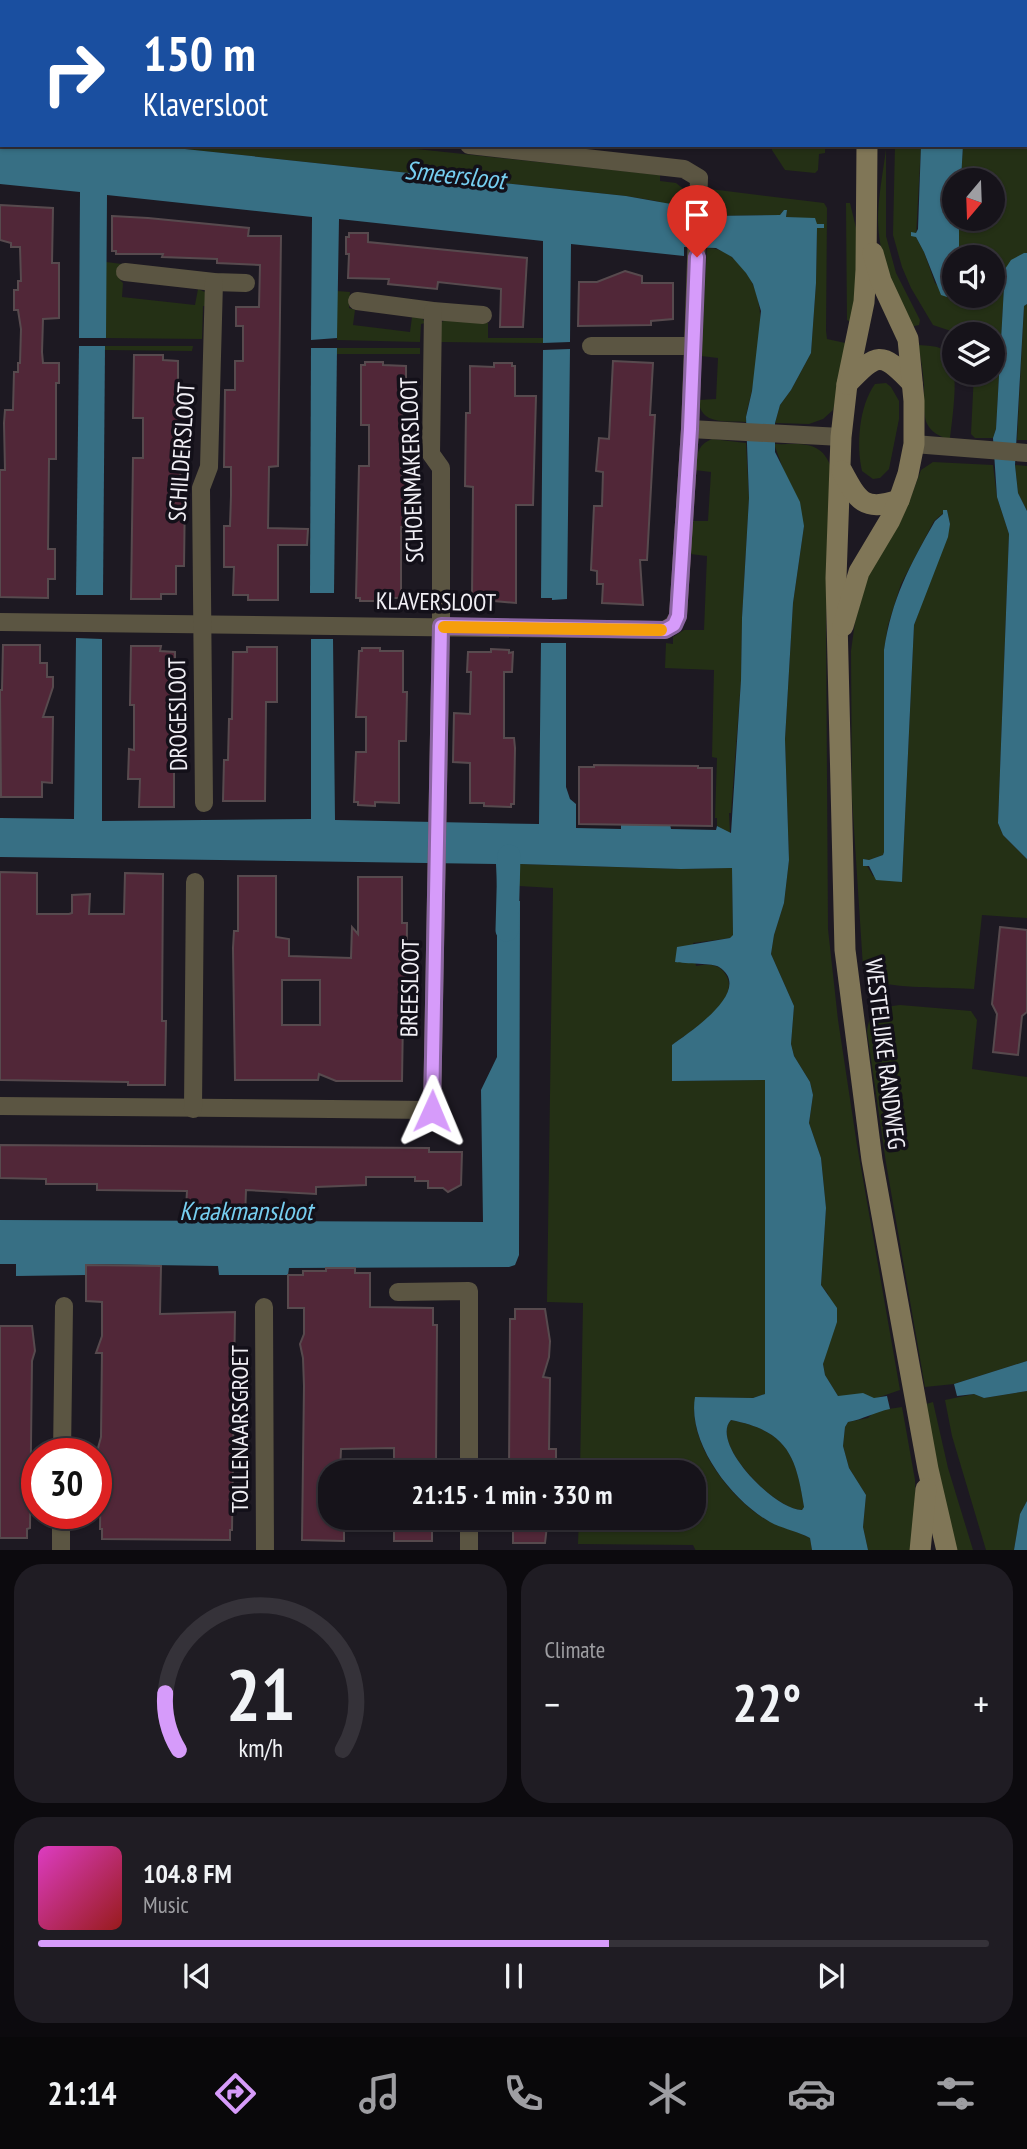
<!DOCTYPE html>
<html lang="en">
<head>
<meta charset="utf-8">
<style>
	:root { --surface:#16131a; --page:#1f1c23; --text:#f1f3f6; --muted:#9e9ea2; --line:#353239; --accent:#d69bfa }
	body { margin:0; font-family:"PT Sans Narrow",sans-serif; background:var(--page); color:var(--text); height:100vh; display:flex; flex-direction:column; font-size:26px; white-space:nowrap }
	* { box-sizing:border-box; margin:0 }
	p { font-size:23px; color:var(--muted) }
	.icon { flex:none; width:38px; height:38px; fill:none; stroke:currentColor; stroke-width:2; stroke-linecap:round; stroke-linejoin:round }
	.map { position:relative; height:1550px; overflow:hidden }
	.panel { display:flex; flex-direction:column; gap:14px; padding:14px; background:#0c0a0e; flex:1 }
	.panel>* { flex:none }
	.guide { position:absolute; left:0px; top:0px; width:1027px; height:147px; box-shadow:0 2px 5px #0004,0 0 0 2px var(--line); background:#1a4fa0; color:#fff; overflow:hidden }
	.needle { width:46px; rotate:199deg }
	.buttons { position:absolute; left:942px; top:168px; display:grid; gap:14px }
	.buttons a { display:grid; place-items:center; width:63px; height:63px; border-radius:50%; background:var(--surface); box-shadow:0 2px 5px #0004,0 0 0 2px var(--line); font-size:35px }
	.speed { position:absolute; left:21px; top:1438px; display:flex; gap:14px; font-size:35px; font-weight:700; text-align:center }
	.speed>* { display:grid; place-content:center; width:91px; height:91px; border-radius:50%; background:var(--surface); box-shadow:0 2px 5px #0004,0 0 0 2px var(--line); line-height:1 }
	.speed .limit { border:10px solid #d22; background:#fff; color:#111 }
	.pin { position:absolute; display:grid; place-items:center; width:60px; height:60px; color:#fff; margin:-72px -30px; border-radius:50% 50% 50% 0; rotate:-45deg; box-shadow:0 0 7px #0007 }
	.pin .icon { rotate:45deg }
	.me { position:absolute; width:77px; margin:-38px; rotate:1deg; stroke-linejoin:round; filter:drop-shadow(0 0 5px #0008) }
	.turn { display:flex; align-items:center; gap:24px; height:147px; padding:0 28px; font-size:32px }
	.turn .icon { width:91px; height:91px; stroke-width:2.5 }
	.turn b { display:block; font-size:49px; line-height:60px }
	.big { font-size:52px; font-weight:800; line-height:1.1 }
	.panel .card { flex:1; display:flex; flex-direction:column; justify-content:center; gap:10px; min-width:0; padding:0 24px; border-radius:28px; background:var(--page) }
	.panel .dial { align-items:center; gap:0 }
	.dial svg { height:182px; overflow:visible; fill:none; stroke:var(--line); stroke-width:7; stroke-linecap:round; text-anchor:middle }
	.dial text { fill:var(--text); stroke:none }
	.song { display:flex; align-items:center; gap:21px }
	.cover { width:84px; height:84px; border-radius:10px; background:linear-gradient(135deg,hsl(310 70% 55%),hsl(0 70% 35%)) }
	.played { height:7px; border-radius:4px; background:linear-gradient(90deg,var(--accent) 60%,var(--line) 60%) }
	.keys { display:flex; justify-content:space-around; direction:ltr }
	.heat { display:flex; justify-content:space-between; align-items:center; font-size:38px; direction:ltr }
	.panel .tiles { flex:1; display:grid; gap:14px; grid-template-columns:1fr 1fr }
	.card:last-child { grid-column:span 2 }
	.trip { position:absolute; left:318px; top:1460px; width:388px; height:70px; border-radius:28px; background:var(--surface); box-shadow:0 2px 5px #0004,0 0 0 2px var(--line); font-weight:800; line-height:70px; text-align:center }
	.menu { display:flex; height:112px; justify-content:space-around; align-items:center; background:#09080a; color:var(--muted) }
	.menu .icon { width:49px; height:49px }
	.menu .current { color:var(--accent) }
	.menu b { font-size:32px; color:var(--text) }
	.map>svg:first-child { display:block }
	.green { fill:#243015; fill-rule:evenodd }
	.water { fill:#376f84; fill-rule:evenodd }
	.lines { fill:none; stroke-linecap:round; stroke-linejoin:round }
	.canal { stroke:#376f84; stroke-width:23 }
	.building { fill:#512738; stroke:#574a4e; stroke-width:2; fill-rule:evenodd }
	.street { stroke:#5b5542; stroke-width:18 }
	.secondary { stroke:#807657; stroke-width:21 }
	.route-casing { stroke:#8b65a2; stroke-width:18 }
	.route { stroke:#d69bfa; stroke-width:12 }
	.slow { stroke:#f59e0b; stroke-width:12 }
	.labels { text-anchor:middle; stroke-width:7; stroke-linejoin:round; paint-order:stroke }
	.street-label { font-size:24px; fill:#f1eff5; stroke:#131019 }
	.water-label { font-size:26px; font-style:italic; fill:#76cef0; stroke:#131019 }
</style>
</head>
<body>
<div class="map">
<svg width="1027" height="1551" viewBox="0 0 1027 1551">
	<rect width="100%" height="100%" fill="#1d1922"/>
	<g class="green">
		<polygon points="1027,94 1027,253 1024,253 1005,269 996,429 993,438 975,438 971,434 974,373 992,373 992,334 960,334 933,325 911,288 902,267 893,235 895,145 921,145 916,237 924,252 935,283 941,289 950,291 954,288 954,296 992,296 992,257 959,257 959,219 992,219 992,180 961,180 963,145 1026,145"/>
		<polygon points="147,145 379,145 660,175 660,181 676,183 685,190 686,210 656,201 626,196"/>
		<polygon points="772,145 825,145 825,153 819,154 818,170 815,173 785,170 772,150"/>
		<path d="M 886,149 L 886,236 L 896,273 L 920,320 L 919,325 L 910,327 C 894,293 879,259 878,221 C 878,197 883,173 886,149 Z"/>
		<polygon points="710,189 824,203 827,208 826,331 827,339 850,344 833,410 823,419 809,424 775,423 780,405 791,390 811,353 816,283 817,228 824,228 798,218 786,217 787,210 784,210 780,215 711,216"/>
		<polygon points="846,203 850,203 856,228 856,325 847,320"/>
		<path d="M 707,248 C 721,248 731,255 740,265 C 771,298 760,349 752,390 C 750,401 746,410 746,422 C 727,421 699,425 699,400 L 716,399 L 718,358 L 701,356 Z"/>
		<polygon points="106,262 122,264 120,280 123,283 122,297 195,305 198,289 205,292 207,306 203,306 202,339 106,338"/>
		<polygon points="337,291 350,292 349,308 355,310 353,325 410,332 412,317 422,318 425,323 421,324 420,342 337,340"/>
		<polygon points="1027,304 1027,440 1017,440 1024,306"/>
		<polygon points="447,319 488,323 488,338 544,338 543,343 440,342 440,323"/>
		<path d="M 918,345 C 927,346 938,345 945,351 C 962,362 952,419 950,440 C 918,430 925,412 924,385 C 923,371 921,358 918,345 Z"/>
		<polygon points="105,346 193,346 192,351 105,350"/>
		<rect x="337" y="348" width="83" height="6"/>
		<path d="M 886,383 L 891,387 L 899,401 L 899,419 L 889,469 L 880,478 L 873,479 L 862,471 C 856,445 859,406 875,384 Z"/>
		<path d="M 712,439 L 746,443 L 749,498 L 742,618 L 741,680 L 731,813 L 729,813 L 730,833 L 717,826 L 717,818 L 715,818 L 717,758 L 712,757 L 714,670 L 665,668 L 666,643 L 673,644 L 673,637 L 684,630 L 704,630 L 707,556 L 690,554 L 692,521 L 708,521 L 711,472 L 695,470 C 697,455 697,445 712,439 Z"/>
		<path d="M 774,444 C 798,445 820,439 830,465 L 826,627 L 828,929 L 838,1020 L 857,1145 L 900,1390 L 874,1399 L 838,1396 L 825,1375 L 823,1364 L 829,1343 L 828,1294 L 821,1285 L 826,1208 L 821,1158 L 809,1123 L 813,1095 L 810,1082 L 794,1056 L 791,1044 L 794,1006 L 771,954 L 774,935 L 784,903 L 789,860 L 785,739 L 793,603 L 804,526 Z"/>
		<path d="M 933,462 L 993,465 L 997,497 L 1009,534 L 998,823 L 1003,835 L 1027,859 L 1027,918 L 982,915 L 974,989 C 950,987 901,989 879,982 C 872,979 868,974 863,967 L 852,798 L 851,651 L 855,622 L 869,572 L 909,502 L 921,470 ZM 947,510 L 950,524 L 914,625 L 902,882 L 873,876 L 863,859 L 869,860 L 883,855 L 884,852 L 884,650 L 888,625 L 901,584 L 934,521 Z"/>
		<polygon points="1015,465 1027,466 1027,511 1018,493"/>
		<path d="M 519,864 L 681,869 L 732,868 L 733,935 L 731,938 L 693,943 L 696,966 C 708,964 719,963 726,975 C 742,1000 689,1032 672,1045 L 672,1081 L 765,1080 L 765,1394 L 753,1398 L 696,1397 C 685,1440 730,1498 765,1519 C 779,1527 795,1530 810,1538 L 812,1550 L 696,1551 L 693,1545 L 578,1544 L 579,1517 L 695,1517 L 695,1472 L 580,1472 L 583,1303 L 547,1302 L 553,888 L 519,886 Z"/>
		<path d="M 900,1005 L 971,1011 L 977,1020 L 972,1069 L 1027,1077 L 1027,1361 L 954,1384 L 925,1387 L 886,1163 L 867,1031 C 870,1009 879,1008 900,1005 Z"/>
		<polygon points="1027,1391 1027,1501 1020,1514 1014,1550 986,1550 952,1436 945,1400 974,1394 984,1398"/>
		<polygon points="933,1402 948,1468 973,1550 953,1550 926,1404"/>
		<polygon points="902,1407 915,1480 916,1507 911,1550 868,1550 863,1527 866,1495 849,1468 843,1446 845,1427 848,1422 868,1418 875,1411"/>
		<path d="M 731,1420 C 787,1431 796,1455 804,1507 L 802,1510 C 775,1510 709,1443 731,1420 Z"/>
	</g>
	<g class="water">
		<path d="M 0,129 L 2,145 L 147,145 L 626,196 L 671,204 L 711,216 L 780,215 L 784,210 L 787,210 L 786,217 L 815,218 L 817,224 L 824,224 L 824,228 L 817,228 L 816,283 L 811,353 L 791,390 L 780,405 L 775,423 L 775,452 L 800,502 L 804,526 L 793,603 L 785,739 L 789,860 L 784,903 L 774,935 L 771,954 L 794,1006 L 791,1044 L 794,1056 L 810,1082 L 813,1095 L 809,1123 L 821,1158 L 826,1208 L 821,1285 L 837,1308 L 837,1322 L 823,1364 L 825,1375 L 838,1396 L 863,1393 L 874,1398 L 887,1396 L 890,1409 C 875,1412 864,1419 848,1422 L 845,1427 L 843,1446 L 849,1468 L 866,1495 L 863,1527 L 868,1550 L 812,1550 L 810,1538 C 797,1531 783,1529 770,1522 C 732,1501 687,1443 695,1397 L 753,1398 L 765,1394 L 765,1080 L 672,1081 L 672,1045 C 688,1033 755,990 719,967 C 714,963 685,964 675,962 L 677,947 L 730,938 L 733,935 L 732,868 L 681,869 L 520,864 L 519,886 L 497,887 L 496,864 L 0,857 L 0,818 L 74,819 L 76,638 L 102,639 L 102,821 L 311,819 L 311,639 L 333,639 L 335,820 L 539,824 L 541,643 L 566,643 L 566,787 L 570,799 L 576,804 L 576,828 L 621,829 L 621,823 L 670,824 L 671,829 L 716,830 L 717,826 L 731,833 L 741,680 L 742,618 L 749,498 L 746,417 L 752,391 L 761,311 L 753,284 L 746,273 L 732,257 L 716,248 L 684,247 L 684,256 L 571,244 L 570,342 L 543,343 L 543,241 L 339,219 L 337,338 L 311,340 L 312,217 L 107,195 L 106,338 L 79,338 L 80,192 L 0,184 ZM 731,1420 C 787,1431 796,1455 804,1507 L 802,1510 C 776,1511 709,1443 731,1420 Z"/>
		<polygon points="921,145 963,145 961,180 954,180 954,219 959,219 959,257 954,257 954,288 947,297 941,295 924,252 916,237 911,236 911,232 916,233 918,229"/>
		<polygon points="1024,253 1027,253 1027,304 1024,306 1015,465 1018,493 1027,511 1027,859 1003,835 998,823 1009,534 997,497 993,438 996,429 1005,269 1011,260"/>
		<polygon points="79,346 105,346 103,595 76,595"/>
		<polygon points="311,348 337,348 334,593 310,593"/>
		<polygon points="570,349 567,599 552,600 552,598 541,598 543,350"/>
		<path d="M 943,510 L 947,510 L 950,524 L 948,537 L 914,625 L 902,882 L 876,880 L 869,866 L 863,866 L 863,859 L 869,860 L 883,855 L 884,852 L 884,650 C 892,598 909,567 935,521 L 943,514 Z"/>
		<polygon points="497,900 520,901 519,1255 515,1265 509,1267 289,1268 288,1275 219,1275 218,1266 86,1264 86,1275 16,1276 16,1264 0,1264 0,1220 483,1222 481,1090 497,1057"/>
		<polygon points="1027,1361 1027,1391 984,1398 974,1394 957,1396 954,1384"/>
		<polygon points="1027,1501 1027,1550 1014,1550 1020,1514"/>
	</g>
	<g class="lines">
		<polyline class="canal" points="507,930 509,856"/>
	</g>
	<g class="building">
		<polygon points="0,205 53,208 52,263 59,263 59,318 43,319 42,352 43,363 59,363 59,383 56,383 56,459 49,459 48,549 55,549 55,579 48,579 48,598 0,597 0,470 5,470 4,423 5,410 13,410 14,372 18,372 18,363 20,363 21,329 18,310 14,310 14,290 18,290 18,281 21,281 20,247 11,247 11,243 0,240"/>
		<polygon points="112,216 148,218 249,228 248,236 281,236 278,466 269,467 268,528 308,529 307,545 278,545 278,600 248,600 248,595 233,595 234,567 224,567 224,526 230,526 231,496 231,467 224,467 225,390 235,390 235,361 243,361 243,326 236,326 236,307 259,307 260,265 217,263 217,259 162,257 163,254 116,254 116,251 112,251"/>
		<polygon points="349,233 368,233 368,242 527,258 523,327 500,327 501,289 438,282 437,289 388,284 389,279 348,278 349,254 346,254 346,237 349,237"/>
		<polygon points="625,271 642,276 642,283 673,283 673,319 651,321 651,325 578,326 579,282 597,282"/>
		<polygon points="134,355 163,355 163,360 178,361 178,389 186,389 184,425 187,425 181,444 180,489 185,489 184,566 176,566 176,594 161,594 161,599 131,599 133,458 143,458 143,418 133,418"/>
		<polygon points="613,361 653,363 650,415 655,415 647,560 640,560 643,605 602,603 603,584 597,584 597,571 591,570 594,506 602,506 603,472 596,471 599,438 609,439"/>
		<polygon points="365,362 383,362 383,365 406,366 406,385 403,385 402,478 409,478 409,527 401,527 401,598 377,598 377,601 360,601 360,598 356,598 359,466 369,466 369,425 361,425 361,365 365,365"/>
		<polygon points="494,363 512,363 512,366 515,366 515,396 536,396 533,505 516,505 516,603 472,599 473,487 465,486 466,413 470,413 470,366 494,367"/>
		<polygon points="3,645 40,645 40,663 47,663 47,677 53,677 53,687 43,717 53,717 52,783 42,782 42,797 1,797 0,690 2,690"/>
		<polygon points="131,646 161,646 160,651 175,652 175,680 183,680 182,721 178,721 178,762 174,762 174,807 139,807 140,779 128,779 129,749 134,750 134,705 130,705"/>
		<polygon points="247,647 277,647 277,702 266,702 265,801 223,801 224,760 228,760 229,719 232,719 233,652 247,652"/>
		<polygon points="362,648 380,648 380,651 403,651 403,692 407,692 406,741 399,741 399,803 375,802 375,806 358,805 358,802 354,802 356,752 366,752 366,717 356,717 359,651 362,651"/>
		<polygon points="491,649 509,650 509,653 513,652 512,672 504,672 504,738 514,738 515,748 514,804 511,804 511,807 484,806 484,803 470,803 470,763 453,762 454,713 470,714 471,672 467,672 468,652 491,652"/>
		<polygon points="594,765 698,766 698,768 712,768 712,826 579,824 579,767 594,767"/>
		<polygon points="0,872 37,873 37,914 69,914 72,913 72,895 90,894 89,914 124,914 125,873 163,874 162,1021 166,1021 165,1085 128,1085 128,1082 0,1080"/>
		<path d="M 238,876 L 276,876 L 276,937 L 289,939 L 289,956 L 351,958 L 352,927 L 358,934 L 358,877 L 402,877 L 402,923 L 407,923 L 406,1015 L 403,1015 L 402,1081 L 336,1081 L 319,1074 L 318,1080 L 235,1080 L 233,948 L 234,931 L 238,931 ZM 282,980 L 320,980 L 320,1025 L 282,1025 Z"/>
		<polygon points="1000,927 1027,930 1027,1012 1022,1016 1018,1055 993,1052 997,1014 992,1004"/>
		<polygon points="0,1145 429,1148 429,1152 462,1152 461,1185 448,1192 443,1188 428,1188 428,1181 415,1181 415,1177 366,1177 366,1185 316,1187 316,1194 246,1190 245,1218 227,1218 227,1209 186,1208 187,1191 97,1190 97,1184 46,1184 46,1179 0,1178"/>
		<polygon points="86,1265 161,1266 160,1314 235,1312 232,1530 230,1530 230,1540 102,1539 102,1529 100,1529 101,1462 98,1448 101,1437 102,1353 96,1353 102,1336 102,1302 86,1301"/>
		<polygon points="326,1268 355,1268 355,1273 370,1273 370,1307 433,1308 433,1325 437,1325 436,1464 432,1464 432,1472 398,1472 398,1463 394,1463 394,1448 341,1449 340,1472 331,1472 331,1517 344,1517 344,1541 302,1540 304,1386 303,1358 300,1344 304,1334 304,1308 288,1308 288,1275 303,1275 303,1271 326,1271"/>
		<polygon points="515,1309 545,1309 550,1341 549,1357 543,1377 550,1378 549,1449 556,1449 556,1472 509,1472 510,1319 515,1319"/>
		<polygon points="0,1326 32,1326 35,1351 32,1361 30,1528 27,1529 27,1538 0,1538"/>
		<rect x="394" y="1517" width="38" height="24"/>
		<polygon points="513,1517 548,1517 545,1543 513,1543"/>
	</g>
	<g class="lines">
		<g class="street">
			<polyline points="288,0 301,2"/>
			<polyline points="109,2 109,0"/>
			<polyline points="0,94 2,94"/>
			<polyline points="125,272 214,282 246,283"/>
			<polyline points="357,301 433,311 483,315"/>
			<polyline points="591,346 693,346"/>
			<polyline points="690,429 841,437"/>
			<polyline points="914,444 1027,453"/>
			<polyline points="0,622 665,630 673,625 678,616 690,429 699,178 684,169 469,145"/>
			<polyline points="204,803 201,488 209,467 214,282"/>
			<polyline points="0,1106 432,1110 441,626 441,468 431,454 433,311"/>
			<polyline points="193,1109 195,882"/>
			<polyline points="398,1292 469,1291 469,1472"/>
			<polyline points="264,1307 265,1551"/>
			<polyline points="62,1454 64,1306"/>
			<polyline points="61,1551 61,1514"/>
			<polyline points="469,1551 469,1517"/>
		</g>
		<g class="secondary">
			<polyline points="868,2 868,0"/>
			<polyline points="867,145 866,270 864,302 847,384 841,437 836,578 845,950 872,1160 928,1469 947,1551"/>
			<path d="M 847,384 C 877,353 881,350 912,383"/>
			<path d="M 842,471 C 858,501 864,512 899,500"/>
			<polyline points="843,626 859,572 890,520 899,500 908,474 914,444 914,401 908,339 881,281 873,253"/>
			<polyline points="920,1551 926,1489"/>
		</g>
	</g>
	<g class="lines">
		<g class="route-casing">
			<polyline id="route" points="432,1111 441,626 665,630 674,625 678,616 690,429 697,257"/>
		</g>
		<use href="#route" class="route"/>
		<polyline class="slow" points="444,627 661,630"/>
	</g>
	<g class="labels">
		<g class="street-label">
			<text transform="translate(182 452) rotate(-86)" y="8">SCHILDERSLOOT</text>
			<text transform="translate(412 470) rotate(-92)" y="8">SCHOENMAKERSLOOT</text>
			<text transform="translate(436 602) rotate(1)" y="8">KLAVERSLOOT</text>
			<text transform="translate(178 714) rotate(-91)" y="8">DROGESLOOT</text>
			<text transform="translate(410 988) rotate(-89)" y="8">BREESLOOT</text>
			<text transform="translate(885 1054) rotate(83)" y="8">WESTELIJKE RANDWEG</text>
			<text transform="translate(240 1429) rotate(-90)" y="8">TOLLENAARSGROET</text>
		</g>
		<g class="water-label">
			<text transform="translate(455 175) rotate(6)" y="9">Smeersloot</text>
			<text x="246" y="1220">Kraakmansloot</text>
		</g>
	</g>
</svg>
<div class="buttons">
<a><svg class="needle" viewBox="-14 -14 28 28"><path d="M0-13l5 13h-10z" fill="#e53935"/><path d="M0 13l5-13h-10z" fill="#9e9ea2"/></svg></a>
<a><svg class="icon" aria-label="sound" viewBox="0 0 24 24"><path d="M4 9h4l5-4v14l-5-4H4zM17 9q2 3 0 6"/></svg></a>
<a><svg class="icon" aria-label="layers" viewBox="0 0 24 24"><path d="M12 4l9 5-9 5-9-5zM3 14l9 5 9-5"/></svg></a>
</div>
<div class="speed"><div class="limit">30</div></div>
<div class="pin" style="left:697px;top:257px;background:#d93025"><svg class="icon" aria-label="arrive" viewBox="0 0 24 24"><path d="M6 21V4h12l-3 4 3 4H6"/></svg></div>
<svg class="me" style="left:432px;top:1111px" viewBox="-20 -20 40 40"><path d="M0-17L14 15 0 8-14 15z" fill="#d69bfa" stroke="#fff" stroke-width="4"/></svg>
<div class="trip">21:15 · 1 min · 330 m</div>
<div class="guide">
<div class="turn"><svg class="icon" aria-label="right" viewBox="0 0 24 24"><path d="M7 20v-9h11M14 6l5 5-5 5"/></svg><div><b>150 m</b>Klaversloot</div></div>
</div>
</div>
<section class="panel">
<div class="tiles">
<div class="card dial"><svg viewBox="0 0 100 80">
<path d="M14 69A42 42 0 1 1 86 69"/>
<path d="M14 69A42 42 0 0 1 8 44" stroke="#d69bfa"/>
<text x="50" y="56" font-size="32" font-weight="700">21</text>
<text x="50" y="72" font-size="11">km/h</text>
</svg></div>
<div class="card"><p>Climate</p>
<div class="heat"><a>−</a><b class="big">22°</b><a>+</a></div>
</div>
<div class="card">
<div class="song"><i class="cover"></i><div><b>104.8 FM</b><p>Music</p></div></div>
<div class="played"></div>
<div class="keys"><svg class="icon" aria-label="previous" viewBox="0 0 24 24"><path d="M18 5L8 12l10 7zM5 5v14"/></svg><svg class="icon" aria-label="pause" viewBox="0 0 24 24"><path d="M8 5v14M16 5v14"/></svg><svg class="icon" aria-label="next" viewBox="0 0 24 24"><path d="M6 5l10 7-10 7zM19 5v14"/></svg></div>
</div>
</div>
</section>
<nav class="menu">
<b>21:14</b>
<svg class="icon current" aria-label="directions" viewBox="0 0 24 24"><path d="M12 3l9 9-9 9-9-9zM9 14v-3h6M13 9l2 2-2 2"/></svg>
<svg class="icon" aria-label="music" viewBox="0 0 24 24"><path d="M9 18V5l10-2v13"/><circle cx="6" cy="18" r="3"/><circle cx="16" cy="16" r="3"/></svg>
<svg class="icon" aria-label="phone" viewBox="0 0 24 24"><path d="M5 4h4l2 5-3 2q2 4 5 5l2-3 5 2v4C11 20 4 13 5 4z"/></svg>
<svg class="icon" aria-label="climate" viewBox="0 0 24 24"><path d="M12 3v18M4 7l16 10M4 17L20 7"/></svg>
<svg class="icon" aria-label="car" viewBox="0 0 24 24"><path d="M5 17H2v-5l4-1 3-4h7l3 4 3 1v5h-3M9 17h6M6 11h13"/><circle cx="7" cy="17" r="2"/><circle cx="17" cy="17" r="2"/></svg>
<svg class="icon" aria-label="filters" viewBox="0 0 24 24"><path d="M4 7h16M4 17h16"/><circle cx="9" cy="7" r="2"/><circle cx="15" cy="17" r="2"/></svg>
</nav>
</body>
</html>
